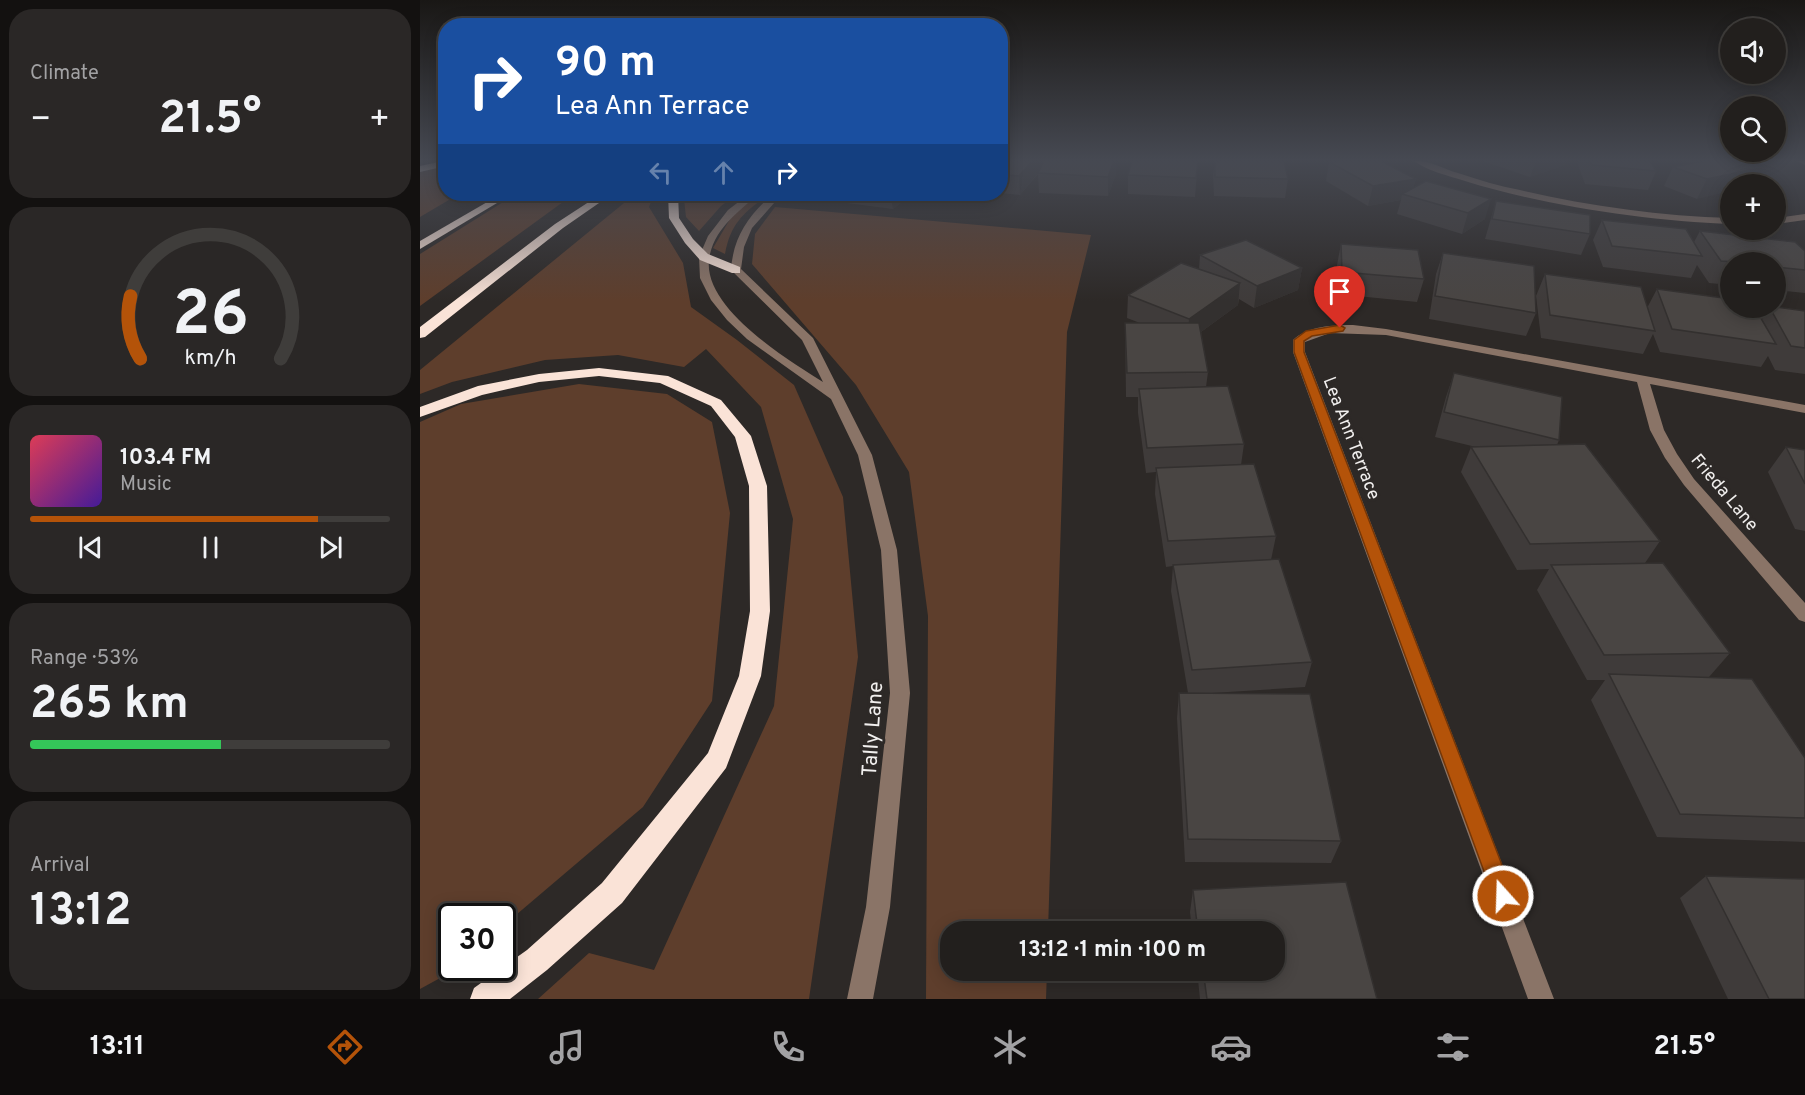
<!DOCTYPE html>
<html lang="en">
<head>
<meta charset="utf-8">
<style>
	:root { --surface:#221f1d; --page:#2a2726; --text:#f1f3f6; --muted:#a2a2a4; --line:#3f3d3b; --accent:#b45309 }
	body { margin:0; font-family:Overpass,sans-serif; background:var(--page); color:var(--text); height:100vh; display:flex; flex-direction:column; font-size:22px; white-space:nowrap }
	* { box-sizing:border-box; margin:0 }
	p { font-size:20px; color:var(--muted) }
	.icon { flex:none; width:33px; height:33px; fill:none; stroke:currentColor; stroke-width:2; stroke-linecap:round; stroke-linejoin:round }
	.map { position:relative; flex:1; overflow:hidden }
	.sheet { display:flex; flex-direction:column; gap:9px; padding:9px; background:#131110; width:420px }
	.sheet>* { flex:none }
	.banner { position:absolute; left:18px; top:18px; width:570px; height:183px; border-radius:24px; box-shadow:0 3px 15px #0003,0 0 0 2px var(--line); background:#1a4fa0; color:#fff; overflow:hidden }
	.tools { position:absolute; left:1300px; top:18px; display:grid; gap:12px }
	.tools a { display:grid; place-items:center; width:66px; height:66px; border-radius:50%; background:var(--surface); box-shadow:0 3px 15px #0003,0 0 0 2px var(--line); font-size:30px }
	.speed { position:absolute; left:18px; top:903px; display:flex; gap:12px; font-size:30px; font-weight:700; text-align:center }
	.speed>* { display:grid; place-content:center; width:78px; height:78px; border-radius:50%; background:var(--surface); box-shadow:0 3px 15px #0003,0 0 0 2px var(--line); line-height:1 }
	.speed .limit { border:3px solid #111; border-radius:9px; background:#fff; color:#111 }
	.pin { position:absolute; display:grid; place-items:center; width:51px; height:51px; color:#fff; margin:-62px -26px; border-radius:50% 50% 50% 0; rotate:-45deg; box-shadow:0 0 6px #0007 }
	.pin .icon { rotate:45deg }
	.me { position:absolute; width:66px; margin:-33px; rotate:340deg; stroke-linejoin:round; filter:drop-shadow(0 0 4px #0008) }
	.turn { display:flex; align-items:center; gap:21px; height:126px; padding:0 18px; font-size:27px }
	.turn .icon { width:78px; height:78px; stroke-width:2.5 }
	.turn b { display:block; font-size:42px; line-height:51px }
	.lanes { display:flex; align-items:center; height:57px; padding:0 18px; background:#0003; justify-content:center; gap:30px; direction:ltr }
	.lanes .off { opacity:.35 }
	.big { font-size:45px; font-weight:700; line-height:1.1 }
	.sheet .widget { flex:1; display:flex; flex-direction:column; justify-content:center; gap:9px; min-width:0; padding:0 21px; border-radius:24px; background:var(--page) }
	.sheet .dial { align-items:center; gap:0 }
	.dial svg { height:156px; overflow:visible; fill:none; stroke:var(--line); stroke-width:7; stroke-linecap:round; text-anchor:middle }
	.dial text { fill:var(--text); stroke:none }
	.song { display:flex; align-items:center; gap:18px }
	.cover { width:72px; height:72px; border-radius:9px; background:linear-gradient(135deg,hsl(350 70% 55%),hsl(260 70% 35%)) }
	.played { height:6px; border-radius:3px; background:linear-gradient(90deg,var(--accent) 80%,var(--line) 80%) }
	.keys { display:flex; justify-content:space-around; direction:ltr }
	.heat { display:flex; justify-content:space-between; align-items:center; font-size:33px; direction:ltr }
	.charge { height:9px; border-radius:4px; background:linear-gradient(90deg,#34c759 53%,var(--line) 0) }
	.trip { position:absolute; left:520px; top:921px; width:345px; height:60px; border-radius:24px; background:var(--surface); box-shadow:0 3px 15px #0003,0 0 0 2px var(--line); font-weight:700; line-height:60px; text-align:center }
	.dock { display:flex; height:96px; justify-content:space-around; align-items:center; background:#0e0c0c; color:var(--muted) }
	.dock .icon { width:42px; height:42px }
	.dock .current { color:var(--accent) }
	.dock b { font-size:27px; color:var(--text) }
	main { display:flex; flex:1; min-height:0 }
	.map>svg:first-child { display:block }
	.green { fill:#5e3e2c }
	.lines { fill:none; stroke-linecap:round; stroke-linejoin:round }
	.minor { fill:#8a7467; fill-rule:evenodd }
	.highway { fill:#fae3d7; fill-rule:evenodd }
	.wall { fill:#3f3b3a }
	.shaded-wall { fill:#33302f }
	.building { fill:#494543; stroke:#33302f; stroke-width:1.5 }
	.route { fill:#b45309; stroke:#753606; stroke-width:1.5 }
	.labels { text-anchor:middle; stroke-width:6; stroke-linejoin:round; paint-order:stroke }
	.street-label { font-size:18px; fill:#f1efee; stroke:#2d2927 }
	.near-street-label { font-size:21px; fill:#f1efee; stroke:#2d2927 }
</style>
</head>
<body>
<main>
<section class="sheet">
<div class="widget"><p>Climate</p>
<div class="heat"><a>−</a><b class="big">21.5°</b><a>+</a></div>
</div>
<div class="widget dial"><svg viewBox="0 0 100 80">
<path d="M14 69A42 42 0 1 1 86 69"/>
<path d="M14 69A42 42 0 0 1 9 37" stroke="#b45309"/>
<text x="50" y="56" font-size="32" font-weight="700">26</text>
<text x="50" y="72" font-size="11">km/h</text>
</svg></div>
<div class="widget">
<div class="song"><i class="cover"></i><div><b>103.4 FM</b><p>Music</p></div></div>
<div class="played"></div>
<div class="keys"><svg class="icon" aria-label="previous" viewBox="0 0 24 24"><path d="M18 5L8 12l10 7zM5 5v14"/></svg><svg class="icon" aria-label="pause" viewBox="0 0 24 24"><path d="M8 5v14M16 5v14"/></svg><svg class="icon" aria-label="next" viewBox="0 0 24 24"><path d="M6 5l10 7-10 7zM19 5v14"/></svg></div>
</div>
<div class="widget"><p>Range · 53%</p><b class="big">265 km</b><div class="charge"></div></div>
<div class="widget"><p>Arrival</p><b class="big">13:12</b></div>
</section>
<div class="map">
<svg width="1385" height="999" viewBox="0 0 1385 999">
	<rect width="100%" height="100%" fill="#2d2927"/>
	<g class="green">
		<polygon points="25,166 26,194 39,194 0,217 0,172"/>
		<polygon points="96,194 154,194 0,306 0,254"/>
		<polygon points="215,194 234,194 229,207 263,263 271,307 317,340 374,385 423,497 438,657 389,999 118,999 169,953 234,970 354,706 373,519 341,407 286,349 264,367 198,355 125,360 32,382 0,394 0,370"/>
		<path d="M 338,194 L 349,194 C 324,213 311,222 305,254 L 293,248 L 313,214 Z"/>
		<polygon points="313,197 301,206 279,231 266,217 264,199"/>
		<polygon points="355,207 671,235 647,332 628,931 531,932 531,970 627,971 626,999 506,999 508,616 489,472 436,385 332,264 335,234"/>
		<polygon points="159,384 247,394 292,422 310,513 292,701 223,807 83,926 82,916 32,916 32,968 33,968 22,977 0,989 0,422 41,404"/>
	</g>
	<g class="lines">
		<g class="minor">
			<path d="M 994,161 C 1010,160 1023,169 1038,173 C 1059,180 1079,186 1100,190 C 1168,206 1241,216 1311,218 L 1311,224 C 1228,221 1125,206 1045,181 C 1029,176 1008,171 994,161 Z"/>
			<polygon points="1377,161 1385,161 1385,165"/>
			<path d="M 329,194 L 338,194 C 319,212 297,226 290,254 C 277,305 367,359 403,382 L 382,340 L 311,270 C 313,237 329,215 353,194 L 362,194 L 332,228 L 324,247 L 321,269 L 393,338 L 452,455 L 477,550 L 490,693 L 470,907 L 453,999 L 427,999 L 446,907 L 470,693 L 461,550 L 438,455 L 411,399 L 327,339 L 307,320 L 291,300 L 280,278 L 279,257 L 288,236 L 308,210 Z"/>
			<polygon points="1385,214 1385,220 1356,224 1356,218"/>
			<path d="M 933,325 L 966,329 L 1385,405 L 1385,413 L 1230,384 L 1244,430 L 1257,454 L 1274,479 L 1385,603 L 1385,622 L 1379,620 L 1264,485 L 1245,458 L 1230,430 L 1217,382 L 966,335 L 910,333 L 885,342 L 885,352 L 1134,999 L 1108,999 L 873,352 L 873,340 C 888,326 913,325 933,325 Z"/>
		</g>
		<g class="highway">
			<polygon points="23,161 26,161 26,166 0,172 0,166"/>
			<polygon points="81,194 92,194 0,249 0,241"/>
			<polygon points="181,194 192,194 143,228 5,337 0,338 0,327 135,224"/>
			<polygon points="248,194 258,194 259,218 273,239 288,254 320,267 320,273 312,273 280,260 265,243 249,218"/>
			<polygon points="278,194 293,194 288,197"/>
			<polygon points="179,368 248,376 301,400 331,436 347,486 350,611 341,676 306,768 202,903 127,970 90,999 50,999 54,988 107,950 182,883 288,753 319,676 330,611 329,486 315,437 291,406 240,383 179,376 119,382 62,395 0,417 0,407 58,386 119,374"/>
		</g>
	</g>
	<g class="wall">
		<polygon points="580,161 622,161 622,165 624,161 696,161 696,174 688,196 619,193 618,174 600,195 580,193"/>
		<polygon points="778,161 775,197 708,194 708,175"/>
		<polygon points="795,161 868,179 865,198 794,196 793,175"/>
		<polygon points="1063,161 1147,161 1145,165 1110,177"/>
		<polygon points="1159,161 1230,161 1236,171 1228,190 1165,184 1158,165"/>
		<polygon points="1267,161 1329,161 1327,164 1277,199 1244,186 1253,167 1271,163"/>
		<polygon points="909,162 996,179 993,188 1065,219 1042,234 977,214 981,200 948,206 906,181"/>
		<polygon points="409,194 492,194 473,209 411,201"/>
		<polygon points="1076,201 1170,234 1161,255 1065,239"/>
		<polygon points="1182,220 1274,242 1280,231 1385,251 1385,293 1356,290 1356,262 1311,262 1311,285 1289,283 1277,265 1271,278 1183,267 1173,240"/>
		<polygon points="921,244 1004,279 997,302 917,294 917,265"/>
		<polygon points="1023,253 1116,313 1106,336 1009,319 1016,274"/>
		<polygon points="780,255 882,268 878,290 834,308 819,299 818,305 781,332 788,372 786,387 824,444 821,465 856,536 851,560 892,662 885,687 792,693 921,841 911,863 765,862 757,718 759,693 768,693 751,591 753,566 746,567 735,494 736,472 726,473 718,413 718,397 706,397 705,323 720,323 707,318 708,295 779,269"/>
		<polygon points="1125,274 1227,308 1237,289 1342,319 1349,308 1385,311 1385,374 1355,370 1348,356 1341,367 1240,352 1233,334 1223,354 1121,338 1116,296"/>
		<polygon points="1034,373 1139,440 1137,445 1240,541 1225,563 1310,653 1289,677 1385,758 1385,842 1237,837 1171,700 1185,680 1167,680 1117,590 1129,569 1097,570 1041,472 1051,447 1056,447 1015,437 1026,397"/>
		<polygon points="1366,447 1385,450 1385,531 1375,529 1348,472"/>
		<polygon points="1286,876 1385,999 1308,999 1260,898"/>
		<polygon points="926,882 957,999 780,999 777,970 855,970 855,932 772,932 770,912 773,890"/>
	</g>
	<g class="shaded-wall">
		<polygon points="612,161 622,161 622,168 600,195 599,176"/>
		<polygon points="694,161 696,161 696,174 688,196 688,177"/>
		<polygon points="1116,161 1147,161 1145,165 1110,177"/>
		<polygon points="1339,168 1331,184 1311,184 1311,191 1277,199 1287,179"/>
		<polygon points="996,179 991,196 982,194 981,200 948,206 953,186"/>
		<polygon points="470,194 492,194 473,209"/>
		<polygon points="1071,199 1065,219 1042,234 1048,213"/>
		<polygon points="882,268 878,290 834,308 837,286"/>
		<polygon points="820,283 818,305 767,342 769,319"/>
	</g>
	<g class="building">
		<polygon points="580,161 612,161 599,176 580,174"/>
		<polygon points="624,161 694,161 688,177 618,173"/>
		<polygon points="712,161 778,161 776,178 708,175"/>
		<polygon points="795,161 864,161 868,179 795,177"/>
		<polygon points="919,161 961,161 996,179 953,186 909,162"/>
		<polygon points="1170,161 1230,161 1236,171 1172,165"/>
		<polygon points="1283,161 1318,161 1339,168 1287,179 1253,167"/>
		<polygon points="1006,181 1071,199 1048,213 982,194"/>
		<polygon points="1076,201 1170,215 1170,234 1072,219"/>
		<polygon points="1182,220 1266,229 1282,256 1192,246"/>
		<polygon points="1280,231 1375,242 1385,251 1385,270 1356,267 1356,262 1316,262 1301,261"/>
		<polygon points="826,240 882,268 837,286 780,255"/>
		<polygon points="921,244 998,250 1004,279 922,272"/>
		<polygon points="1023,253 1114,266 1116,313 1015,296"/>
		<polygon points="761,263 820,283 769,319 708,295"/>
		<polygon points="1125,274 1221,287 1235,331 1130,315"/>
		<polygon points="1237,289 1311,299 1311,308 1335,308 1356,344 1252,329"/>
		<polygon points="1356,307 1385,311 1385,348 1371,346 1350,308"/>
		<polygon points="705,323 779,323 788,372 707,373"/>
		<polygon points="1034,373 1142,397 1139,440 1024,412"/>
		<polygon points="808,386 824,444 727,448 719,389"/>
		<polygon points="1165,444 1240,541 1110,544 1051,447"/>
		<polygon points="1366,447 1385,450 1385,484"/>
		<polygon points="834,464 856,536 748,541 736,468"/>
		<polygon points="859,559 892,662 772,670 753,565"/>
		<polygon points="1243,563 1310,653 1184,655 1131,565"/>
		<polygon points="1189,674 1332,679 1385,758 1385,818 1260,814"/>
		<polygon points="759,693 890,694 921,841 768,839"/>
		<polygon points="1286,876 1385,879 1385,999 1349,999"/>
		<polygon points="926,882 957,999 787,999 783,970 855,970 855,932 778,932 773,890"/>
	</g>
	<linearGradient id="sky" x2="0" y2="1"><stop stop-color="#191715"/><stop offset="0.53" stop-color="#464952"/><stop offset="1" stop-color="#464952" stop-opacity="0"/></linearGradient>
	<rect width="1385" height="301" fill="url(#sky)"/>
	<polygon class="route" points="920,325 925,328 923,331 892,336 884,341 884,352 1094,896 1091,904 1083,907 1076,904 1073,896 874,352 874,340 886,331"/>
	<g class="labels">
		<g class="street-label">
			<text transform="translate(932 438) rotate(69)" y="6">Lea Ann Terrace</text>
			<text transform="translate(1305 492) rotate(50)" y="6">Frieda Lane</text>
		</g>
		<g class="near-street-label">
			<text transform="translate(452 729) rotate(-86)" y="7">Tally Lane</text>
		</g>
	</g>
</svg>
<div class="tools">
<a><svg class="icon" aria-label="sound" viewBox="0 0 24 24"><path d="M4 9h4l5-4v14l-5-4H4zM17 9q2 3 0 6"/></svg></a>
<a><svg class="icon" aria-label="search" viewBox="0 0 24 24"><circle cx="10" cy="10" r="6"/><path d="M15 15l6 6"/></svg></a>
<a>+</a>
<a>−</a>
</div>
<div class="speed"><div class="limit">30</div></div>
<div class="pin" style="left:920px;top:328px;background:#d93025"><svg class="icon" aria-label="arrive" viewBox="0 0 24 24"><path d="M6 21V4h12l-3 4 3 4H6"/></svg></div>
<svg class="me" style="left:1083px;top:896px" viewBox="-20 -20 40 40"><circle r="17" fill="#b45309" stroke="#fff" stroke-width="3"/><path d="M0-11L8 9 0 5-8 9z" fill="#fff"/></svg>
<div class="trip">13:12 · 1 min · 100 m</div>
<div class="banner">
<div class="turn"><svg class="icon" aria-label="right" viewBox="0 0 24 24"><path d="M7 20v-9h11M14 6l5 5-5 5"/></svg><div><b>90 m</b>Lea Ann Terrace</div></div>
<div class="lanes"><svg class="icon off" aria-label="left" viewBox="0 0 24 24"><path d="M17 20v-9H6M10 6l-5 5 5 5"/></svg><svg class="icon off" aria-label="ahead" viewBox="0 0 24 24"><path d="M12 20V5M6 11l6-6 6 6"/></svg><svg class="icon" aria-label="right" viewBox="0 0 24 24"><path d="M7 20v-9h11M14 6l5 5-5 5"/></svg></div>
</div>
</div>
</main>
<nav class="dock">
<b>13:11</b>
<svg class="icon current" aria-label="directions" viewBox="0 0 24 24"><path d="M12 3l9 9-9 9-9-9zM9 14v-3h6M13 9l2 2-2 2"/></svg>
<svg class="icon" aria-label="music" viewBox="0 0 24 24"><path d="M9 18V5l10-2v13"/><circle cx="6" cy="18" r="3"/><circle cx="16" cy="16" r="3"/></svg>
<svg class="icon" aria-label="phone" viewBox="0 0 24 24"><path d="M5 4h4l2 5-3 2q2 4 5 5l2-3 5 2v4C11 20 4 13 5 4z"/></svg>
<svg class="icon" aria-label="climate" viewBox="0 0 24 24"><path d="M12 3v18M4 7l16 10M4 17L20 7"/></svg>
<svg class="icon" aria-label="car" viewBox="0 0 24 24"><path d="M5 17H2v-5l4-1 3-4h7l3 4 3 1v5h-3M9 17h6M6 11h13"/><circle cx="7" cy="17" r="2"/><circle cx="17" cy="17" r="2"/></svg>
<svg class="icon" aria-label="filters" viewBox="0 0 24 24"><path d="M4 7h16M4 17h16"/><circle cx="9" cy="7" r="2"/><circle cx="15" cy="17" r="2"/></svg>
<b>21.5°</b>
</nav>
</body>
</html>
